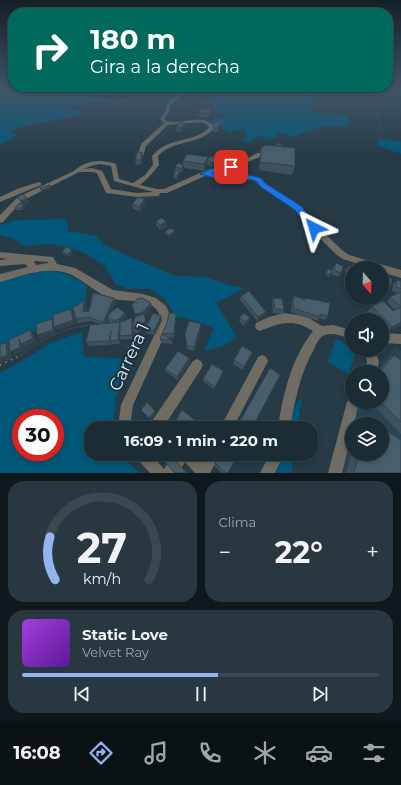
<!DOCTYPE html>
<html lang="es">
<head>
<meta charset="utf-8">
<style>
	:root { --surface:#1c2c34; --page:#293840; --text:#f1f3f6; --muted:#a0a7ac; --line:#3a484f; --accent:#95b2f1 }
	body { margin:0; font-family:Montserrat,sans-serif; background:var(--page); color:var(--text); height:100vh; display:flex; flex-direction:column; font-size:15px; white-space:nowrap }
	* { box-sizing:border-box; margin:0 }
	p { font-size:13px; color:var(--muted) }
	.icon { flex:none; width:22px; height:22px; fill:none; stroke:currentColor; stroke-width:2; stroke-linecap:round; stroke-linejoin:round }
	.map { position:relative; height:473px; overflow:hidden }
	.drawer { display:flex; flex-direction:column; gap:8px; padding:8px; background:#0f181d; flex:1 }
	.drawer>* { flex:none }
	.top-card { position:absolute; left:8px; top:8px; width:385px; height:84px; border-radius:16px; box-shadow:0 2px 6px #0003,0 0 0 1px var(--line); background:#00695c; color:#fff; overflow:hidden }
	.needle { width:26px; rotate:160deg }
	.controls { position:absolute; left:345px; top:261px; display:grid; gap:8px }
	.controls a { display:grid; place-items:center; width:44px; height:44px; border-radius:50%; background:var(--surface); box-shadow:0 2px 6px #0003,0 0 0 1px var(--line); font-size:20px }
	.speed { position:absolute; left:12px; top:409px; display:flex; gap:8px; font-size:20px; font-weight:700; text-align:center }
	.speed>* { display:grid; place-content:center; width:52px; height:52px; border-radius:50%; background:var(--surface); box-shadow:0 2px 6px #0003,0 0 0 1px var(--line); line-height:1 }
	.speed .limit { border:6px solid #d22; background:#fff; color:#111 }
	.pin { position:absolute; display:grid; place-items:center; width:34px; height:34px; color:#fff; margin:-17px; border-radius:8px; box-shadow:0 2px 6px #0006 }
	.me { position:absolute; width:44px; margin:-22px; rotate:320deg; stroke-linejoin:round; filter:drop-shadow(0 0 3px #0008) }
	.turn { display:flex; align-items:center; gap:14px; height:84px; padding:0 16px; font-size:18px }
	.turn .icon { width:52px; height:52px; stroke-width:2.5 }
	.turn b { display:block; font-size:28px; line-height:34px }
	.big { font-size:30px; font-weight:700; line-height:1.1 }
	.drawer .widget { flex:1; display:flex; flex-direction:column; justify-content:center; gap:6px; min-width:0; padding:0 14px; border-radius:16px; background:var(--page) }
	.drawer .dial { align-items:center; gap:0 }
	.dial svg { height:104px; overflow:visible; fill:none; stroke:var(--line); stroke-width:7; stroke-linecap:round; text-anchor:middle }
	.dial text { fill:var(--text); stroke:none }
	.song { display:flex; align-items:center; gap:12px }
	.cover { width:48px; height:48px; border-radius:6px; background:linear-gradient(135deg,hsl(280 70% 55%),hsl(270 70% 35%)) }
	.played { height:4px; border-radius:2px; background:linear-gradient(90deg,var(--accent) 55%,var(--line) 55%) }
	.keys { display:flex; justify-content:space-around; direction:ltr }
	.heat { display:flex; justify-content:space-between; align-items:center; font-size:22px; direction:ltr }
	.drawer .tiles { flex:1; display:grid; gap:8px; grid-template-columns:1fr 1fr }
	.widget:last-child { grid-column:span 2 }
	.trip { position:absolute; left:84px; top:421px; width:234px; height:40px; border-radius:16px; background:var(--surface); box-shadow:0 2px 6px #0003,0 0 0 1px var(--line); font-weight:700; line-height:40px; text-align:center }
	.menu { display:flex; height:64px; justify-content:space-around; align-items:center; background:#0b1215; color:var(--muted) }
	.menu .icon { width:28px; height:28px }
	.menu .selected { color:var(--accent) }
	.menu b { font-size:18px; color:var(--text) }
	.map>svg:first-child { display:block }
	.built { fill:#294554; fill-rule:evenodd }
	.green { fill:#005779; fill-rule:evenodd }
	.lines { fill:none; stroke-linecap:round; stroke-linejoin:round }
	.path-far1 { stroke:#768891; stroke-width:1; stroke-dasharray:0.5 2; stroke-linecap:butt }
	.path { stroke:#768891; stroke-width:1.5; stroke-dasharray:1.5 4.5; stroke-linecap:butt }
	.minor { fill:#6f6c63; fill-rule:evenodd }
	.wall { fill:#3f515c; fill-rule:evenodd }
	.shaded-wall { fill:#33424b }
	.building { fill:#495e6b; stroke:#33424b }
	.route { fill:#1a73e8; stroke:#114b97 }
	.labels { text-anchor:middle; stroke-width:4; stroke-linejoin:round; paint-order:stroke }
	.near-street-label { font-size:17px; fill:#e1eef5; stroke:#1c303c }
</style>
</head>
<body>
<div class="map">
<svg width="401" height="473" viewBox="0 0 401 473">
	<rect width="100%" height="100%" fill="#263b46"/>
	<path class="built" d="M 395,347 L 401,351 L 401,473 L 339,473 L 356,402 L 382,402 L 382,372 L 376,372 ZM 352,424 L 382,424 L 382,454 L 352,454 Z"/>
	<g class="green">
		<polygon points="0,90 102,90 84,97 109,98 118,103 86,103 85,106 72,106 66,109 82,111 77,116 24,126 10,131 16,135 14,138 0,145"/>
		<polygon points="143,90 179,90 176,97 168,103 161,100 148,98 156,94 141,91"/>
		<path d="M 215,90 L 316,90 L 321,96 L 312,110 L 324,114 L 348,116 L 349,127 C 329,125 313,127 295,137 L 279,133 L 275,138 L 267,140 L 262,135 L 247,143 L 241,141 L 247,137 L 245,129 L 235,130 L 230,133 L 223,129 L 221,125 L 214,127 L 208,121 L 215,118 L 224,119 L 225,114 L 217,113 L 213,106 L 202,102 L 212,97 Z"/>
		<polygon points="388,139 401,142 401,154 376,145 379,140"/>
		<path d="M 67,219 L 68,231 L 96,236 L 105,245 L 126,255 L 176,276 L 205,277 L 228,285 L 245,288 L 216,303 L 237,337 L 223,346 L 204,351 L 214,328 L 186,318 L 176,317 L 165,299 L 150,289 L 128,289 L 115,284 C 107,258 71,245 46,244 C 39,244 31,246 24,246 L 14,239 L 0,235 L 0,225 L 17,220 Z"/>
		<path d="M 49,270 L 66,274 L 86,284 L 86,304 C 76,311 59,315 52,323 L 0,348 L 0,281 Z"/>
		<path d="M 82,332 L 84,357 L 119,358 L 134,366 L 116,396 L 113,428 L 91,428 L 91,454 L 124,454 L 128,462 L 139,473 L 0,473 L 0,373 L 29,357 L 50,343 ZM 21,418 L 55,418 L 55,452 L 21,452 Z"/>
		<polygon points="336,339 352,347 352,350 356,350 349,374 327,362"/>
		<polygon points="302,398 297,428 290,428 294,407"/>
		<polygon points="286,454 294,454 291,473 275,473"/>
	</g>
	<g class="lines">
		<g class="path-far1">
			<polyline points="384,131 378,122 377,112 384,104 388,90"/>
			<polyline points="144,317 152,311"/>
			<path d="M 20,356 C 40,339 65,327 91,325"/>
		</g>
		<polyline class="path" points="0,365 22,355"/>
		<g class="minor">
			<path d="M 178,90 L 182,90 L 179,98 L 170,105 L 170,110 L 164,119 L 166,121 C 183,126 201,111 215,127 C 201,146 173,139 158,156 L 159,165 L 149,177 L 140,185 L 157,189 L 164,189 L 209,169 L 230,166 L 258,153 L 272,152 L 272,154 L 262,156 L 234,168 L 210,173 L 227,176 L 256,177 L 301,206 L 317,226 L 343,251 L 349,255 L 401,270 L 401,278 L 382,272 L 382,268 L 370,268 L 343,259 L 337,255 L 311,230 L 295,210 L 253,180 L 227,180 L 205,176 L 167,193 L 160,193 L 159,196 L 137,197 L 106,193 L 97,173 L 92,172 L 79,172 L 22,201 L 3,222 L 0,223 L 0,215 L 18,197 L 74,171 C 86,160 102,159 116,164 L 119,179 L 133,183 L 145,175 L 153,165 L 152,156 C 169,135 195,144 209,127 L 206,124 L 202,122 L 168,125 L 146,146 L 143,156 L 139,156 L 138,155 L 141,144 L 164,123 L 160,119 L 166,110 L 166,105 L 175,96 ZM 99,164 L 111,166 L 114,181 L 153,192 L 137,193 L 111,189 L 102,171 L 92,168 L 84,169 L 91,166 Z"/>
			<polygon points="39,182 41,183 41,185 0,202 0,197 17,189"/>
			<path d="M 0,252 L 53,257 L 57,264 L 75,268 L 113,290 L 143,294 L 156,298 L 166,306 L 170,315 L 171,321 L 133,405 L 131,420 L 133,428 L 121,428 L 119,420 L 121,405 L 161,321 C 160,313 156,307 149,304 C 137,298 121,303 107,297 C 90,289 76,272 56,271 C 37,269 18,277 0,282 L 0,274 L 28,267 L 25,264 L 0,266 L 0,260 L 8,259 L 0,258 ZM 34,261 L 48,262 L 48,263 L 36,265 Z"/>
			<path d="M 284,313 L 298,315 L 309,318 L 322,326 L 333,325 L 352,330 L 352,340 C 344,337 334,332 325,335 C 319,337 316,344 314,349 C 300,374 295,400 290,428 L 278,428 C 283,394 291,359 313,331 C 292,318 281,323 260,331 L 256,329 L 255,326 L 256,323 L 269,317 Z"/>
			<polygon points="382,333 401,334 401,344 382,343"/>
			<polygon points="364,350 374,350 379,361 377,372 365,372 367,361"/>
			<polygon points="262,355 266,357 268,361 233,428 220,428 258,357"/>
			<polygon points="197,359 201,361 203,365 201,369 165,425 166,428 151,428 151,426 152,421 193,361"/>
			<polygon points="352,396 352,402 359,402 354,424 352,424 352,432 342,473 328,473 347,402 349,398"/>
			<polygon points="135,454 151,454 164,469 167,464 170,463 174,454 196,454 202,460 205,454 220,454 210,473 195,473 185,462 182,467 179,468 177,473 150,473 137,459"/>
			<polygon points="270,454 284,454 275,473 260,473"/>
		</g>
	</g>
	<g class="wall">
		<polygon points="129,100 129,103 123,107 119,106 118,102"/>
		<polygon points="210,109 209,117 199,117 199,113"/>
		<polygon points="221,125 218,132 213,132 213,128"/>
		<polygon points="176,127 185,127 182,132 176,131"/>
		<polygon points="282,147 295,166 292,175 259,170 261,148"/>
		<polygon points="225,150 240,158 240,162 235,164 234,163 234,164 230,166 223,160 222,161 211,167 207,164 204,171 184,168 181,173 180,173 177,179 173,178 173,176 175,172 175,167 183,164 183,161 208,157 219,154 219,153 224,152"/>
		<polygon points="142,152 143,156 142,164 136,165 135,160"/>
		<polygon points="17,197 30,203 24,205 25,207 22,210 16,210 15,208 22,204 20,202"/>
		<polygon points="132,204 146,204 140,211 133,209"/>
		<polygon points="156,221 166,222 167,227 160,230 156,225"/>
		<polygon points="165,232 175,233 169,237 165,234"/>
		<polygon points="73,251 70,256 63,254 62,252"/>
		<polygon points="336,263 341,273 338,277 331,274 333,268"/>
		<polygon points="348,266 352,268 352,289 347,288 345,270"/>
		<polygon points="328,269 332,271 329,277 325,275"/>
		<polygon points="382,276 383,276 391,286 387,290 382,289"/>
		<polygon points="397,280 401,281 401,325 385,333 382,329 382,320 374,320 367,312 372,306 393,311 395,310 387,302 390,297 398,293 392,291 393,284"/>
		<polygon points="241,296 266,312 264,316 257,321 240,300"/>
		<polygon points="294,296 328,316 325,320 319,318 318,321 291,312 292,301"/>
		<path d="M 114,298 L 116,302 L 111,312 L 126,317 L 122,321 L 132,318 L 133,322 L 133,326 L 152,307 L 144,316 L 147,325 L 142,328 L 139,334 L 134,332 L 133,330 L 133,337 L 144,336 L 145,340 L 137,356 L 128,353 L 127,349 L 132,339 L 121,340 L 120,338 L 120,344 L 112,344 L 112,343 L 111,345 L 88,346 L 86,342 L 100,324 L 91,321 L 78,323 L 76,319 L 84,301 L 86,305 L 86,312 L 89,311 ZM 108,319 L 108,320 L 109,323 L 106,323 Z"/>
		<polygon points="273,298 284,310 283,314 273,313 272,302"/>
		<polygon points="176,313 176,317 174,337 167,338 172,340 173,344 161,343 160,339 167,323"/>
		<polygon points="161,316 162,320 155,335 146,333 145,329"/>
		<polygon points="240,317 250,318 248,322 244,326 239,321"/>
		<polygon points="201,324 201,328 195,351 187,349 185,334"/>
		<polygon points="252,352 251,356 243,370 233,364 234,360"/>
		<polygon points="394,355 401,360 401,434 370,402 382,402 382,372 377,372 388,360"/>
		<polygon points="189,358 190,362 178,380 166,372 165,369"/>
		<polygon points="223,374 214,389 203,382 203,379"/>
		<polygon points="384,429 401,473 346,473 352,451 352,454 382,454 382,430"/>
		<polygon points="215,463 228,473 222,473 214,466"/>
	</g>
	<g class="shaded-wall">
		<polygon points="129,100 129,103 123,107 122,103"/>
		<polygon points="221,121 221,125 218,132 218,128"/>
		<polygon points="185,123 185,127 182,132 181,128"/>
		<polygon points="142,152 143,156 142,164 141,160"/>
		<polygon points="208,157 207,164 204,171 204,164"/>
		<polygon points="223,157 222,161 211,167 212,163"/>
		<polygon points="240,158 240,162 235,164 236,159"/>
		<polygon points="234,160 234,164 230,166 230,161"/>
		<polygon points="184,165 184,169 181,173 181,169"/>
		<polygon points="180,171 180,173 177,179 177,176"/>
		<polygon points="51,187 52,189 42,192 41,190"/>
		<polygon points="27,198 30,203 24,205 25,207 22,210 21,208 24,205 21,201"/>
		<polygon points="145,199 146,204 140,211 139,207"/>
		<polygon points="166,222 167,227 160,230 160,225"/>
		<polygon points="175,231 175,233 169,237 169,235"/>
		<polygon points="72,249 73,251 70,256 68,254"/>
		<polygon points="114,298 116,302 105,325 103,322"/>
		<polygon points="84,301 86,305 85,316 83,312"/>
		<polygon points="151,303 152,307 145,316 136,318 135,314"/>
		<polygon points="71,309 74,313 76,324 58,330 55,328 56,333 40,339 37,335 52,319 55,323"/>
		<polygon points="266,312 264,316 257,321 258,317"/>
		<polygon points="125,313 126,317 120,324 120,344 118,340 119,324 118,320"/>
		<polygon points="161,316 162,320 155,335 154,331"/>
		<polygon points="132,318 133,322 133,338 132,335"/>
		<polygon points="250,318 248,322 244,326 245,322"/>
		<polygon points="146,321 147,325 142,328 139,334 137,330 141,324"/>
		<polygon points="401,322 401,325 385,333 392,327"/>
		<polygon points="201,324 201,328 195,351 194,347"/>
		<polygon points="30,330 34,334 36,342 25,348 24,346 24,351 15,355 11,352 11,359 0,363 0,358 6,342 10,346"/>
		<polygon points="111,331 110,341 112,343 111,345 109,341"/>
		<polygon points="144,336 145,340 137,356 136,352"/>
		<polygon points="252,352 251,356 243,370 244,367"/>
		<polygon points="189,358 190,362 178,380 177,377"/>
		<polygon points="223,371 223,374 214,389"/>
		<polygon points="155,411 156,413 151,421 149,418"/>
		<polygon points="196,421 196,423 194,428 192,428"/>
	</g>
	<g class="building">
		<polygon points="125,99 129,100 122,103 118,102"/>
		<polygon points="200,109 210,109 209,113 199,113"/>
		<polygon points="217,121 221,121 218,128 213,128 214,123"/>
		<polygon points="180,122 185,123 181,128 176,127"/>
		<polygon points="280,143 282,146 274,146"/>
		<polygon points="266,145 295,148 295,166 260,162 261,148"/>
		<polygon points="229,149 240,158 236,159 225,150"/>
		<polygon points="223,151 234,160 230,161 219,153"/>
		<polygon points="137,152 142,152 141,160 135,160"/>
		<polygon points="187,154 208,157 204,164 183,161"/>
		<polygon points="219,154 223,157 212,163 207,159 208,158"/>
		<polygon points="178,163 184,165 181,169 175,167"/>
		<polygon points="176,170 180,171 177,176 173,176"/>
		<polygon points="50,185 51,187 41,190 40,188"/>
		<polygon points="23,194 27,198 21,201 17,197"/>
		<polygon points="138,197 145,199 139,207 132,204"/>
		<polygon points="18,204 24,204 21,208 15,208"/>
		<polygon points="162,218 166,222 160,225 156,221"/>
		<polygon points="170,228 175,231 169,235 165,232"/>
		<polygon points="66,247 72,249 68,254 62,252"/>
		<polygon points="336,263 343,266 341,273 334,270"/>
		<polygon points="348,266 355,267 355,268 352,268 352,284 350,284"/>
		<polygon points="328,269 332,271 330,275 326,273"/>
		<polygon points="383,276 392,279 391,286 382,283"/>
		<polygon points="397,280 401,281 401,289 396,287"/>
		<polygon points="249,291 266,312 258,317 241,296"/>
		<polygon points="401,292 401,305 400,306 390,297"/>
		<polygon points="93,293 114,298 103,322 88,317 76,319 73,308 84,301 83,312 89,311"/>
		<polygon points="294,296 304,299 304,301 305,298 330,303 328,316 320,314 320,317 293,308"/>
		<polygon points="142,298 151,303 143,312 135,314 132,305 137,299"/>
		<polygon points="273,298 282,299 284,310 275,309"/>
		<polygon points="383,301 393,311 401,307 401,322 392,327 372,306"/>
		<polygon points="117,307 125,313 118,320 108,320 109,314"/>
		<polygon points="71,309 73,320 54,327 53,315"/>
		<polygon points="153,313 161,316 154,331 145,329"/>
		<polygon points="169,313 176,313 174,333 162,334 167,323"/>
		<polygon points="244,313 250,318 245,322 240,317"/>
		<polygon points="144,314 146,321 141,324 137,330 133,328 135,317"/>
		<polygon points="132,318 132,335 120,336 120,322"/>
		<polygon points="52,319 53,330 37,335 36,324"/>
		<polygon points="189,321 201,324 194,347 187,345 185,334"/>
		<polygon points="120,322 118,340 110,341 111,331 109,341 86,342 90,325"/>
		<polygon points="30,330 33,338 21,344 19,339 20,347 10,352 9,340"/>
		<polygon points="135,333 144,336 136,352 127,349"/>
		<polygon points="162,334 172,340 160,339"/>
		<polygon points="6,342 7,355 0,358 0,345"/>
		<polygon points="242,346 252,352 244,367 234,360"/>
		<polygon points="178,351 189,358 177,377 165,369"/>
		<polygon points="394,355 401,360 401,422 381,402 382,402 382,372 380,372"/>
		<polygon points="212,364 223,371 215,387 203,379"/>
		<polygon points="270,368 280,375 252,428 236,428"/>
		<polygon points="147,402 155,411 149,418 141,410"/>
		<polygon points="182,410 196,421 192,428 176,428 173,425"/>
		<polygon points="384,429 401,440 401,473 354,473 359,454 382,454 382,433 384,434"/>
		<polygon points="161,454 169,454 187,473 175,473 160,456"/>
		<polygon points="221,454 238,454 228,473 226,473 215,463"/>
	</g>
	<linearGradient id="sky" x2="0" y2="1"><stop stop-color="#152026"/><stop offset="0.58" stop-color="#415568"/><stop offset="1" stop-color="#415568" stop-opacity="0"/></linearGradient>
	<rect width="401" height="156" fill="url(#sky)"/>
	<polygon class="route" points="231,165 234,166 234,169 212,173 227,176 249,175 261,178 266,184 301,206 317,226 317,230 311,230 295,210 261,187 256,181 249,179 227,181 200,174 214,168"/>
	<g class="labels">
		<g class="near-street-label">
			<text transform="translate(129 357) rotate(-65)" y="6">Carrera 1</text>
		</g>
	</g>
</svg>
<div class="controls">
<a><svg class="needle" viewBox="-14 -14 28 28"><path d="M0-13l5 13h-10z" fill="#e53935"/><path d="M0 13l5-13h-10z" fill="#a0a7ac"/></svg></a>
<a><svg class="icon" aria-label="sound" viewBox="0 0 24 24"><path d="M4 9h4l5-4v14l-5-4H4zM17 9q2 3 0 6"/></svg></a>
<a><svg class="icon" aria-label="search" viewBox="0 0 24 24"><circle cx="10" cy="10" r="6"/><path d="M15 15l6 6"/></svg></a>
<a><svg class="icon" aria-label="layers" viewBox="0 0 24 24"><path d="M12 4l9 5-9 5-9-5zM3 14l9 5 9-5"/></svg></a>
</div>
<div class="speed"><div class="limit">30</div></div>
<div class="pin" style="left:231px;top:167px;background:#d93025"><svg class="icon" aria-label="arrive" viewBox="0 0 24 24"><path d="M6 21V4h12l-3 4 3 4H6"/></svg></div>
<svg class="me" style="left:314px;top:228px" viewBox="-20 -20 40 40"><path d="M0-17L14 15 0 8-14 15z" fill="#1a73e8" stroke="#fff" stroke-width="4"/></svg>
<div class="trip">16:09 · 1 min · 220 m</div>
<div class="top-card">
<div class="turn"><svg class="icon" aria-label="right" viewBox="0 0 24 24"><path d="M7 20v-9h11M14 6l5 5-5 5"/></svg><div><b>180 m</b>Gira a la derecha</div></div>
</div>
</div>
<section class="drawer">
<div class="tiles">
<div class="widget dial"><svg viewBox="0 0 100 80">
<path d="M14 69A42 42 0 1 1 86 69"/>
<path d="M14 69A42 42 0 0 1 10 36" stroke="#95b2f1"/>
<text x="50" y="56" font-size="32" font-weight="700">27</text>
<text x="50" y="72" font-size="11">km/h</text>
</svg></div>
<div class="widget"><p>Clima</p>
<div class="heat"><a>−</a><b class="big">22°</b><a>+</a></div>
</div>
<div class="widget">
<div class="song"><i class="cover"></i><div><b>Static Love</b><p>Velvet Ray</p></div></div>
<div class="played"></div>
<div class="keys"><svg class="icon" aria-label="previous" viewBox="0 0 24 24"><path d="M18 5L8 12l10 7zM5 5v14"/></svg><svg class="icon" aria-label="pause" viewBox="0 0 24 24"><path d="M8 5v14M16 5v14"/></svg><svg class="icon" aria-label="next" viewBox="0 0 24 24"><path d="M6 5l10 7-10 7zM19 5v14"/></svg></div>
</div>
</div>
</section>
<nav class="menu">
<b>16:08</b>
<svg class="icon selected" aria-label="directions" viewBox="0 0 24 24"><path d="M12 3l9 9-9 9-9-9zM9 14v-3h6M13 9l2 2-2 2"/></svg>
<svg class="icon" aria-label="music" viewBox="0 0 24 24"><path d="M9 18V5l10-2v13"/><circle cx="6" cy="18" r="3"/><circle cx="16" cy="16" r="3"/></svg>
<svg class="icon" aria-label="phone" viewBox="0 0 24 24"><path d="M5 4h4l2 5-3 2q2 4 5 5l2-3 5 2v4C11 20 4 13 5 4z"/></svg>
<svg class="icon" aria-label="climate" viewBox="0 0 24 24"><path d="M12 3v18M4 7l16 10M4 17L20 7"/></svg>
<svg class="icon" aria-label="car" viewBox="0 0 24 24"><path d="M5 17H2v-5l4-1 3-4h7l3 4 3 1v5h-3M9 17h6M6 11h13"/><circle cx="7" cy="17" r="2"/><circle cx="17" cy="17" r="2"/></svg>
<svg class="icon" aria-label="filters" viewBox="0 0 24 24"><path d="M4 7h16M4 17h16"/><circle cx="9" cy="7" r="2"/><circle cx="15" cy="17" r="2"/></svg>
</nav>
</body>
</html>
